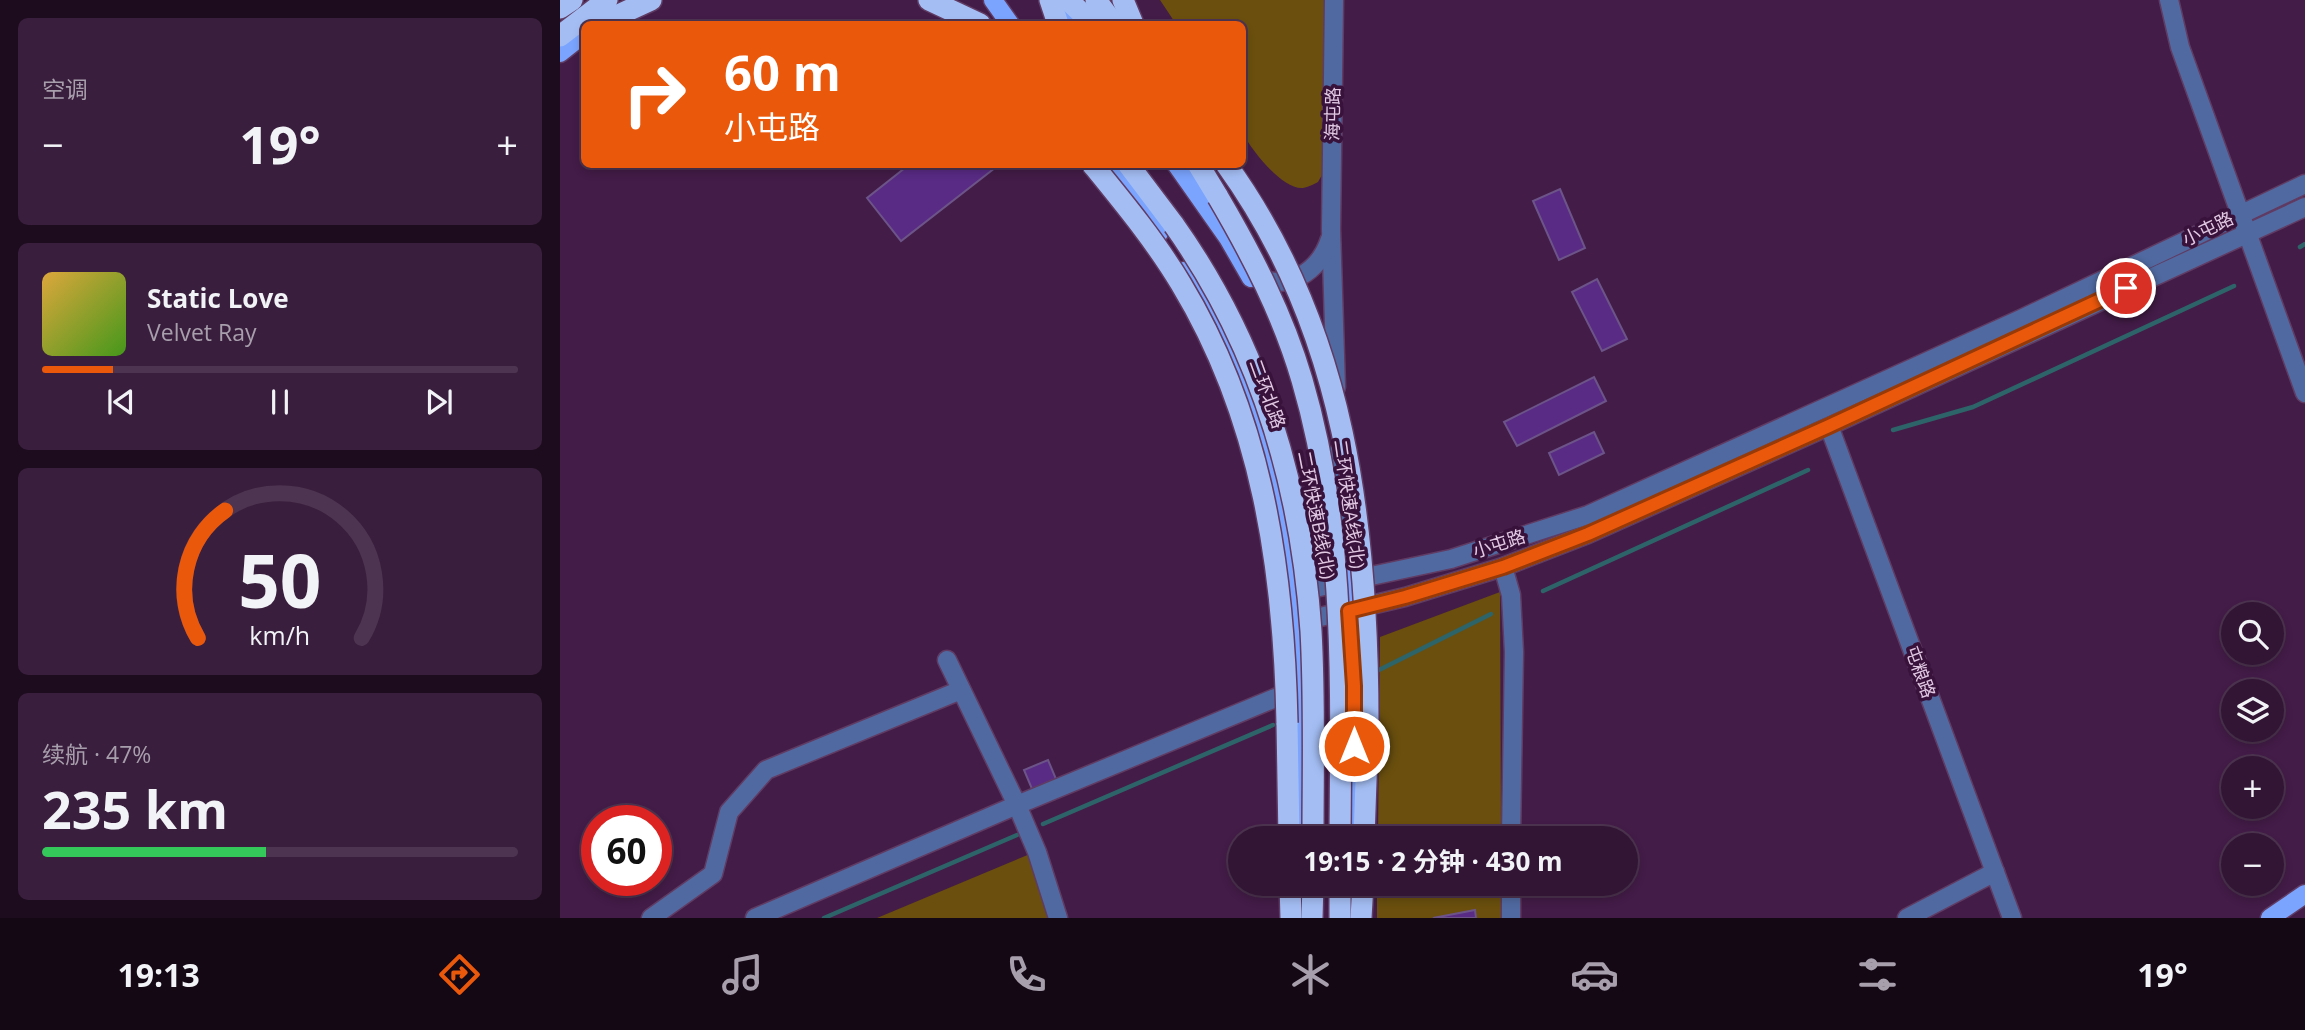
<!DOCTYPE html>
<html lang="zh">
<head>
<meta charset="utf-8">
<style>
	:root { --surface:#321535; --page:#3a1e3d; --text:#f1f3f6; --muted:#a89fad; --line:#4d3450; --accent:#ea580c }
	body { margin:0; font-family:"Open Sans","Noto Sans SC",sans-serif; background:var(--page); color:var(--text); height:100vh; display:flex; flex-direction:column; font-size:26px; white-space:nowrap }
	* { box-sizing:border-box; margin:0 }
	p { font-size:23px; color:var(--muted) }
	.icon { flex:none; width:38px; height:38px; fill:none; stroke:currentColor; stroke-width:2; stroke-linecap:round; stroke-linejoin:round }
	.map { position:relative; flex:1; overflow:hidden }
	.details { display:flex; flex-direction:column; gap:18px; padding:18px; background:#1c0c1d; width:560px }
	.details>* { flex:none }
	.guide { position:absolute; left:21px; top:21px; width:665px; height:147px; border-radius:10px; box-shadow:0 4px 10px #0003,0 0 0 2px var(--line); background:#ea580c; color:#fff; overflow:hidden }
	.tools { position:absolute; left:1661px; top:602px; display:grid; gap:14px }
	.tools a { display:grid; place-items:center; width:63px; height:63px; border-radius:50%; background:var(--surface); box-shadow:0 4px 10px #0003,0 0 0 2px var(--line); font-size:35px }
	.speed { position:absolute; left:21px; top:805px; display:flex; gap:14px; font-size:35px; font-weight:700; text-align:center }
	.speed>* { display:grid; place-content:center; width:91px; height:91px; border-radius:50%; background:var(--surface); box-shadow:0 4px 10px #0003,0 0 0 2px var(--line); line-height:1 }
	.speed .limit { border:10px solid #d22; background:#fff; color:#111 }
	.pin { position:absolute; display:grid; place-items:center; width:60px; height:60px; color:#fff; margin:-30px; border:4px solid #fff; border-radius:50%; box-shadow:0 2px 7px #0007 }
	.me { position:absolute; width:77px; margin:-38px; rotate:0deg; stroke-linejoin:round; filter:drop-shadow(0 0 5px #0008) }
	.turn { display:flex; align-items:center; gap:24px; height:147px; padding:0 28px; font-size:32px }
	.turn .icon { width:91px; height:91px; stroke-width:2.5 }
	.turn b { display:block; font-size:49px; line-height:60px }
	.big { font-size:52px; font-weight:700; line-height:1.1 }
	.details .tile { flex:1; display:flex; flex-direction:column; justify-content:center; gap:10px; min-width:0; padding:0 24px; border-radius:10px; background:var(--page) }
	.details .dial { align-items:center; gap:0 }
	.dial svg { height:182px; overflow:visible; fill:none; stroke:var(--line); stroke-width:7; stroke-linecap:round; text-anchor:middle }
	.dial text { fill:var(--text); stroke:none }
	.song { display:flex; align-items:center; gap:21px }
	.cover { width:84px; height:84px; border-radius:10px; background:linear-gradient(135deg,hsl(40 70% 55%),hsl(100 70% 35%)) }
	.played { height:7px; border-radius:4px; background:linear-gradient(90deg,var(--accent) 15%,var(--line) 15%) }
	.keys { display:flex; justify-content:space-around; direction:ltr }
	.heat { display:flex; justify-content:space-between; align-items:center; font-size:38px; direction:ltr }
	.charge { height:10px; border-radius:5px; background:linear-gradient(90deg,#34c759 47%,var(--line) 0) }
	.trip { position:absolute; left:668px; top:826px; width:410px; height:70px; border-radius:35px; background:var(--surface); box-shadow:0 4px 10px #0003,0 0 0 2px var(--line); font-weight:700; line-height:70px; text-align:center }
	.tabs { display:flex; height:112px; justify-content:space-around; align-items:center; background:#140815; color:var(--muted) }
	.tabs .icon { width:49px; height:49px }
	.tabs .current { color:var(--accent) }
	.tabs b { font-size:32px; color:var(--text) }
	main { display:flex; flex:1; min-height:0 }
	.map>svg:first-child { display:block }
	.green { fill:#6a4f0e }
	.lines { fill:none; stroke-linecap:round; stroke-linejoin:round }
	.stream { stroke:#2d6469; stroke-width:4.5 }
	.building { fill:#592b85; stroke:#6c5489; stroke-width:2 }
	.minor-casing { stroke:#603b63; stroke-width:21 }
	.major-casing { stroke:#603b63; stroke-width:21 }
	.highway-casing { stroke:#603b63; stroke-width:24 }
	.minor { stroke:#506aa1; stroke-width:18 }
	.major { stroke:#7aa4fe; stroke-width:18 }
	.highway { stroke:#a4bef4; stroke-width:21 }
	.highway-bridge-casing { stroke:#603b63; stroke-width:24; stroke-linecap:butt }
	.highway-bridge { stroke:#a4bef4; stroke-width:21 }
	.route-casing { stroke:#983908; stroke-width:18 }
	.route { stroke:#ea580c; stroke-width:12 }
	.labels { text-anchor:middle; stroke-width:7; stroke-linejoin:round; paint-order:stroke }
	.street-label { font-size:18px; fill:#e2cae4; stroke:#39123c }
</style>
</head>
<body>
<main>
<section class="details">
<div class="tile"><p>空调</p>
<div class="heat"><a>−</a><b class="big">19°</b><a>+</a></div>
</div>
<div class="tile">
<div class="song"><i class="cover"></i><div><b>Static Love</b><p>Velvet Ray</p></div></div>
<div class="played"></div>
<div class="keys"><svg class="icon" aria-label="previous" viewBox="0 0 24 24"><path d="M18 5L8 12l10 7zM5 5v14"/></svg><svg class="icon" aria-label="pause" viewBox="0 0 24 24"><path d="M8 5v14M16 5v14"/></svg><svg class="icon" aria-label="next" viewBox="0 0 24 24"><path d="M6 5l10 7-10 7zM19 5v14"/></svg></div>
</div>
<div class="tile dial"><svg viewBox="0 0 100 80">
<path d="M14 69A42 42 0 1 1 86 69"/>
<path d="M14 69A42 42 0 0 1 26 13" stroke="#ea580c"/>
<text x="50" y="56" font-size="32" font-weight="700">50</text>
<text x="50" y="72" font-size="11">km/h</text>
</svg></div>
<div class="tile"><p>续航 · 47%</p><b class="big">235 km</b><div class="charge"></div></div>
</section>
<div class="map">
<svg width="1745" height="918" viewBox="0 0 1745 918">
	<rect width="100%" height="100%" fill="#431c47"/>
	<g class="green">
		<path d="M 600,0 L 769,0 L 767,166 L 758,182 C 754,184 748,187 743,188 C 722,190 692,150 683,134 L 682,24 L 616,24 Z"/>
		<polygon points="940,592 941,838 818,838 820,637"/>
		<polygon points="470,854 492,918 317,918"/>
		<rect x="817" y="884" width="124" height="34"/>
	</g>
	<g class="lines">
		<g class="stream">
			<polyline points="1740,247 1745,244"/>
			<polyline points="1333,430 1413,407 1674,286"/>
			<polyline points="983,591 1248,470"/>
			<polyline points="819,670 931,614"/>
			<polyline points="483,824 713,725"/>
			<polyline points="264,918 457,835"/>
		</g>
	</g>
	<g class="building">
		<polygon points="350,164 440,164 341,241 307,198"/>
		<polygon points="1000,189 1025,248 999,260 973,201"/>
		<polygon points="1037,279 1067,339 1042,351 1012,292"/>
		<polygon points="1034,377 1046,401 957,446 944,422"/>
		<polygon points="1034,432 1044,453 999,475 989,453"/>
		<polygon points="488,760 496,779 472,789 464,770"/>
		<polygon points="915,910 916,918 873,918"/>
	</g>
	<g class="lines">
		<g class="minor-casing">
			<g id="minor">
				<polyline points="774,0 771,229 776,387"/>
				<polyline points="1609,0 1620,47 1745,393"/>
				<path d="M 694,275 C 726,294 760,271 770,239"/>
				<polyline points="1269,426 1452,918"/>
				<polyline points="778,453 783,555"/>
				<polyline points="943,567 951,595 954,652 951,838"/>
				<polyline points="736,592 891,559 1028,515 1461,319 1745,184"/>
				<polyline points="739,622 845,597 943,567 1028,534 1269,426 1745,207"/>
				<polyline points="387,660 457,805 477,852 498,918"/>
				<polyline points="951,884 951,918"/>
				<polyline points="91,918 153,874 169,812 206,770 401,690"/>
				<polyline points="195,918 457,805 737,689"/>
				<polyline points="1347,918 1435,872"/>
			</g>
		</g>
		<g class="major-casing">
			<g id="major">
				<polyline points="433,0 450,24"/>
				<polyline points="499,0 516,24"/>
				<polyline points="0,53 24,34"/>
				<polyline points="550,164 599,233"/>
				<polyline points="616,164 668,238 691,278"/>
				<path d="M 624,271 C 695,387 730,517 738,653 C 742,714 740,776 740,838"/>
				<polyline points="785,573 794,686 794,838"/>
				<polyline points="1710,918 1745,894"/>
			</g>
		</g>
		<g class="highway-casing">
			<g id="highway">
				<polyline points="369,0 420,24"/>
				<polyline points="490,0 498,24"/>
				<polyline points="508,0 533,24"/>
				<polyline points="536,0 554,24"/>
				<polyline points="563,0 573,24"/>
				<polyline points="0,8 12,0"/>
				<polyline points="39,24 91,0"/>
				<polyline points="0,36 47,0"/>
				<polyline points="568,164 614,225"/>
				<polyline points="638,164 658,197"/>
				<polyline points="727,723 729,838"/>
				<polyline points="804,838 808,724"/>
				<polyline points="730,884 731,918"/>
				<polyline points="752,918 753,884"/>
				<polyline points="780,918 780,884"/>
				<polyline points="801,918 803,884"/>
			</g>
		</g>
		<use href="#minor" class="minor"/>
		<use href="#major" class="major"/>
		<use href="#highway" class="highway"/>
		<g class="highway-bridge-casing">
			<g id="highway-bridge">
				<path d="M 532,164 C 563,202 596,242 621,284 C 702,418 724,570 727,723"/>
				<path d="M 666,164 C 786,330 808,525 808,724"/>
				<path d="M 658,197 C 692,255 723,315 742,380 C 786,529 781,684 780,838"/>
				<path d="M 614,225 C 699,345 741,485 751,631 C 755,700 753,769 753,838"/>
			</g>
		</g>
		<use href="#highway-bridge" class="highway-bridge"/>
	</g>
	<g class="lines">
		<g class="route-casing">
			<polyline id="route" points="794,746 794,686 789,611 845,597 943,567 1028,534 1269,426 1566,288"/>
		</g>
		<use href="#route" class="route"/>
	</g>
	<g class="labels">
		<g class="street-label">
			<text transform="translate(773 114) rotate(-89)" y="6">海屯路</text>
			<text transform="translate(1648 229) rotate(-26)" y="6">小屯路</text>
			<text transform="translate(707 394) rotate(70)" y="6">二环北路</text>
			<text transform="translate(789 504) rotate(82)" y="6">二环快速A线(北)</text>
			<text transform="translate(756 515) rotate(79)" y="6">二环快速B线(北)</text>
			<text transform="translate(939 544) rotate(-18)" y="6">小屯路</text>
			<text transform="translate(1360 672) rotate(70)" y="6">屯粮路</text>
		</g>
	</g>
</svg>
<div class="tools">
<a><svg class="icon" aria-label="search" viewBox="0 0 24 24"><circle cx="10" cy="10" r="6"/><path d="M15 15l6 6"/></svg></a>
<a><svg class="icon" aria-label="layers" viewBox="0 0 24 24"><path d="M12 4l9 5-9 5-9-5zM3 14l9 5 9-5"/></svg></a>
<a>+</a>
<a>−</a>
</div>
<div class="speed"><div class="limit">60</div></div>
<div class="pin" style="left:1566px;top:288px;background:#d93025"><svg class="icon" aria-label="arrive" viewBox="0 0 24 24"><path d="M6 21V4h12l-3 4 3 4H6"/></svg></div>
<svg class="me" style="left:794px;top:746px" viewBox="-20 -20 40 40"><circle r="17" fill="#ea580c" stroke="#fff" stroke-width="3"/><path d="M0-11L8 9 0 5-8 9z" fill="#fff"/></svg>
<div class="trip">19:15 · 2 分钟 · 430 m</div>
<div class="guide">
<div class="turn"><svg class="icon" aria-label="right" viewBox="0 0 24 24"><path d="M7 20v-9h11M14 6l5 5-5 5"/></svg><div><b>60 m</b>小屯路</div></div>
</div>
</div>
</main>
<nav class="tabs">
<b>19:13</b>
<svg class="icon current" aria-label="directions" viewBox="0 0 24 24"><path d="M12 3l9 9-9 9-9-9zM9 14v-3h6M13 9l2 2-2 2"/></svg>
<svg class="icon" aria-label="music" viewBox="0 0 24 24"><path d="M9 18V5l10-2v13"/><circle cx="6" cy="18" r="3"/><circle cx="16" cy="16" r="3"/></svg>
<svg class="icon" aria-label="phone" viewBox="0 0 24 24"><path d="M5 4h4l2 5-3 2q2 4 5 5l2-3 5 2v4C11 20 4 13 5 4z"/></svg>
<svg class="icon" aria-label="climate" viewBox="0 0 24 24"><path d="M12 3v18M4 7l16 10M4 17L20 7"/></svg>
<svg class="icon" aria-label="car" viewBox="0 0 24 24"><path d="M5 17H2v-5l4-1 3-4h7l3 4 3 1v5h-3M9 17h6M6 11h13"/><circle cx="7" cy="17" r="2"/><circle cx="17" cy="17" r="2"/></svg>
<svg class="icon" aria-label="filters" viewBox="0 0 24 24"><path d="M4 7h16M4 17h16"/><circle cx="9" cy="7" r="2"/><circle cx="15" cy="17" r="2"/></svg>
<b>19°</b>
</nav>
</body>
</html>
